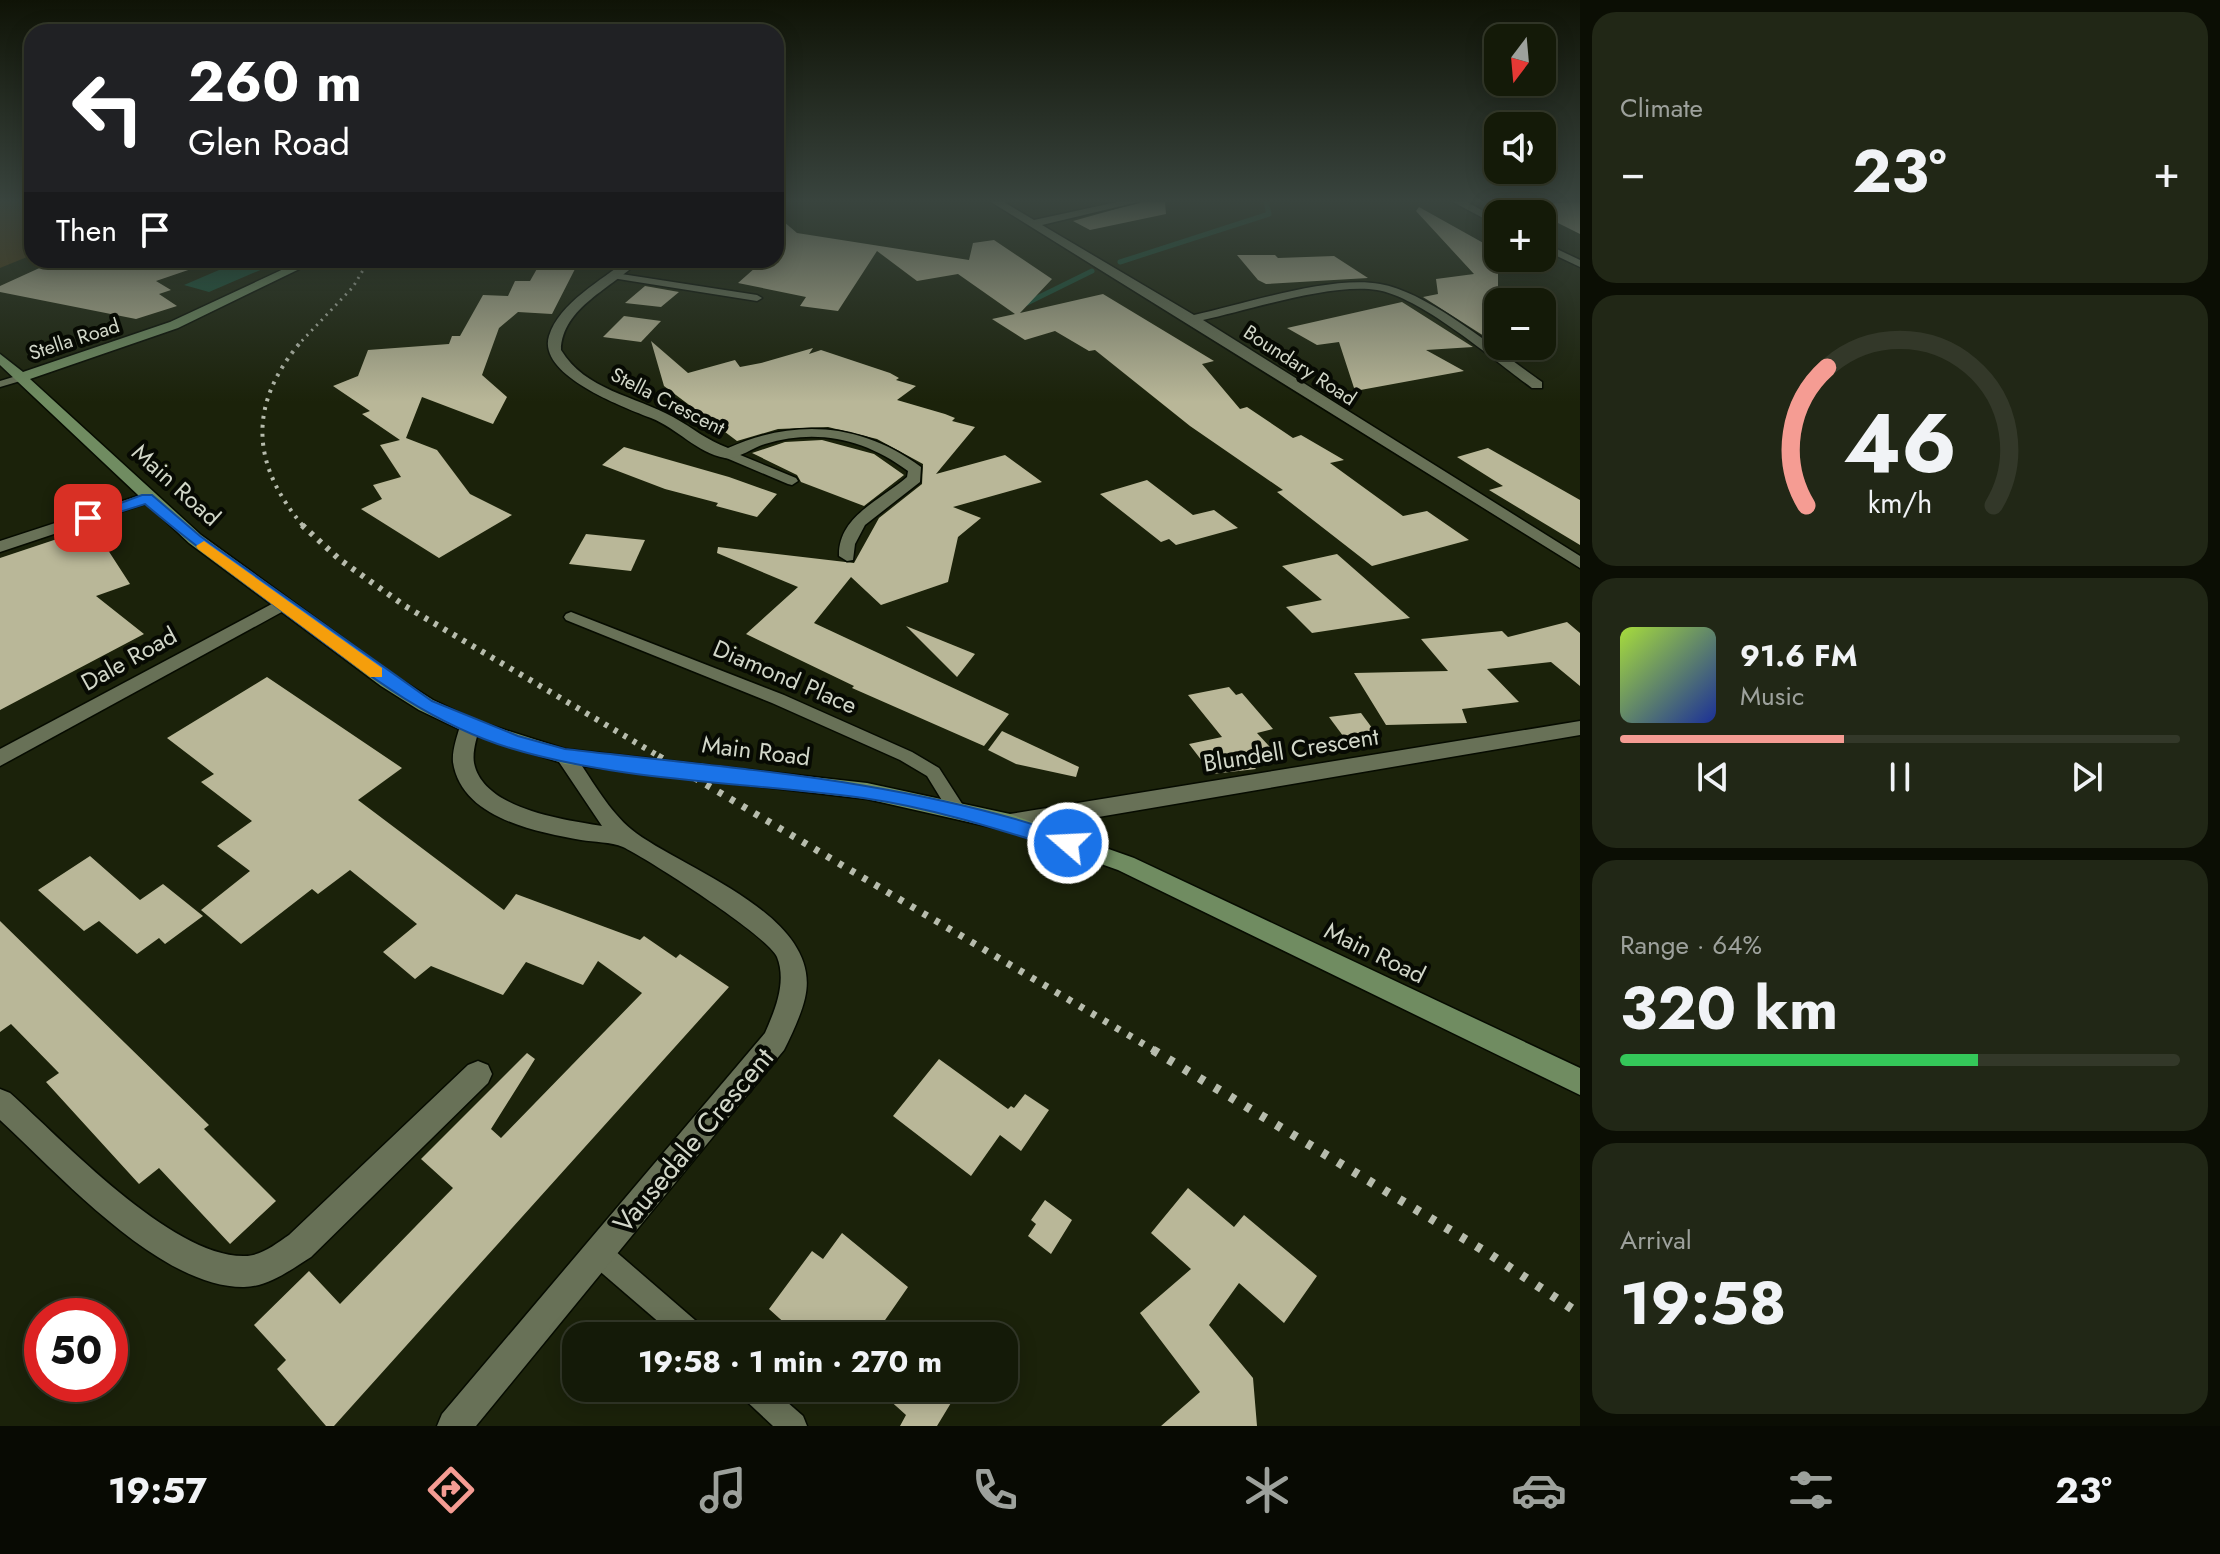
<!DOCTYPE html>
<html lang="en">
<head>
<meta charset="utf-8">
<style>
	:root { --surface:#141a08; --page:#212716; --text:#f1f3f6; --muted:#9da19c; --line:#333829; --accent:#f59c93 }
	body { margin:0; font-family:Jost,sans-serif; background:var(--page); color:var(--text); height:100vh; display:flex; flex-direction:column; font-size:30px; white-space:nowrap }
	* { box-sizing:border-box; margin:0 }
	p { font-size:26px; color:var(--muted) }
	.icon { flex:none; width:44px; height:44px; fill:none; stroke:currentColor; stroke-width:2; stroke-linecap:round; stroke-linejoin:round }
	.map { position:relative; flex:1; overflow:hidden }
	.side { display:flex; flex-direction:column; gap:12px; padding:12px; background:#0b0e04; width:640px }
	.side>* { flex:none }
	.top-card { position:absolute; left:24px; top:24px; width:760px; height:244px; border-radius:24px; box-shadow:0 4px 20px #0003,0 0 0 2px var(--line); background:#202124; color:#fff; overflow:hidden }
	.needle { width:52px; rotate:196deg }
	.tools { position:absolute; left:1484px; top:24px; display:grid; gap:16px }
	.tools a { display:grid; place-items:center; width:72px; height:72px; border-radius:16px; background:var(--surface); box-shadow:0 4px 20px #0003,0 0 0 2px var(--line); font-size:40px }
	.speed { position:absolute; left:24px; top:1298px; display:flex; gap:16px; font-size:40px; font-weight:700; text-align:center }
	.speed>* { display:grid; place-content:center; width:104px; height:104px; border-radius:50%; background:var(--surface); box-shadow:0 4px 20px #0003,0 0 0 2px var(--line); line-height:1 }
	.speed .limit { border:12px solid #d22; background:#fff; color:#111 }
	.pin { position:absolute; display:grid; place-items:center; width:68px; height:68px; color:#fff; margin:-34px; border-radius:16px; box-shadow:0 4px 12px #0006 }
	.me { position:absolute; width:88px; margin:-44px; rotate:289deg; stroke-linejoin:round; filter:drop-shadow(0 0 6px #0008) }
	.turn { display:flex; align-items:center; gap:28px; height:168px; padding:0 32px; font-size:36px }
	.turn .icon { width:104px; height:104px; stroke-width:2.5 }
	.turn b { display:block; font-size:56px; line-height:68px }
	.then { display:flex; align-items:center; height:76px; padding:0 32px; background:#0003; gap:16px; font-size:30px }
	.big { font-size:60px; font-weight:700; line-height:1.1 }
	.side .tile { flex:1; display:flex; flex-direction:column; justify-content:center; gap:12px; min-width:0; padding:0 28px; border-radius:24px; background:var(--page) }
	.side .dial { align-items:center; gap:0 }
	.dial svg { height:208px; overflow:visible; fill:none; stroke:var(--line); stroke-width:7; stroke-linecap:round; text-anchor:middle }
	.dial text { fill:var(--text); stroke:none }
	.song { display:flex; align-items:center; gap:24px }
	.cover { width:96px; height:96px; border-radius:12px; background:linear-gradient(135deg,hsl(80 70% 55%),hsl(230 70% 35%)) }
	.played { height:8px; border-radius:4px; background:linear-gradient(90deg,var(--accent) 40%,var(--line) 40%) }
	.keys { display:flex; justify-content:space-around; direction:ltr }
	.heat { display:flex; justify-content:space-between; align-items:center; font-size:44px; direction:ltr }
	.charge { height:12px; border-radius:6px; background:linear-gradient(90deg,#34c759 64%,var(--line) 0) }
	.trip { position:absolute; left:562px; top:1322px; width:456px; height:80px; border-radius:24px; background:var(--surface); box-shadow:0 4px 20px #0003,0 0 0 2px var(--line); font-weight:700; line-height:80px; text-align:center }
	.menu { display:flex; height:128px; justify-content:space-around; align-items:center; background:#080a03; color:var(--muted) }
	.menu .icon { width:56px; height:56px }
	.menu .active { color:var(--accent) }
	.menu b { font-size:36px; color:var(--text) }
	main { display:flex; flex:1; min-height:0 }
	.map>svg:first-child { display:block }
	.green { fill:#4b3910 }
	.water { fill:#18543b }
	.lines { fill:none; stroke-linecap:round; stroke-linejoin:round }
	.stream { stroke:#18543b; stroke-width:5 }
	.building { fill:#b9b798 }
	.service-casing { stroke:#060b00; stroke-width:3 }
	.minor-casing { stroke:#060b00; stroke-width:3 }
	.secondary-casing { stroke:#060b00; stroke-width:3 }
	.service { fill:#687157; fill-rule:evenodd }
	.minor { fill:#687157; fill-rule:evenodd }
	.secondary { fill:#708c61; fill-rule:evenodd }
	.rail-far4 { stroke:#b7bcad; stroke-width:3; stroke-dasharray:2 5; stroke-linecap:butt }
	.rail-far3 { stroke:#b7bcad; stroke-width:4; stroke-dasharray:3 6; stroke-linecap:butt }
	.rail-far2 { stroke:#b7bcad; stroke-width:6; stroke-dasharray:4 7; stroke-linecap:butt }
	.rail-far1 { stroke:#b7bcad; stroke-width:7; stroke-dasharray:5 9; stroke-linecap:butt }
	.rail { stroke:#b7bcad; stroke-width:9; stroke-dasharray:6 12; stroke-linecap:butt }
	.route { fill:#1a73e8; stroke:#114b97; stroke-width:2 }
	.slow { fill:#f59e0b }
	.labels { text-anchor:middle; stroke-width:8; stroke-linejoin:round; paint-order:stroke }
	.far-street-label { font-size:20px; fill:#d2d7c9; stroke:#070a03 }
	.street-label { font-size:24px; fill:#d2d7c9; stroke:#070a03 }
	.near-street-label { font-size:28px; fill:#d2d7c9; stroke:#070a03 }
</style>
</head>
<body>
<main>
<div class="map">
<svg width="1580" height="1426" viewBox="0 0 1580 1426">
	<rect width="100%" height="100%" fill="#1b220a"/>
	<polygon class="green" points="0,202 32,202 32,255 0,268"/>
	<polygon class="water" points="240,261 265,268 209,292 184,285"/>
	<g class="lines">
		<g class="stream">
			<polyline points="1120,262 1269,214 1266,202"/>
			<polyline points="1023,305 1092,271"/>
		</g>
	</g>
	<g class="building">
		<polygon points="1141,202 1165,202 1166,214 1090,230 1073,221"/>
		<polygon points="1580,202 1580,234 1522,205 1578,202"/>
		<polygon points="1419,207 1487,245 1498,255 1498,307 1493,308 1498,310 1498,345 1423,297 1438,294 1436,279 1474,274 1416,211"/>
		<polygon points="776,215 797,233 969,260 973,243 994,240 1052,279 1020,313 1103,294 1214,361 1202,364 1240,409 1247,407 1293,438 1301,435 1344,460 1330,463 1403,516 1427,511 1469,540 1372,566 1277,492 1283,490 1190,426 1095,350 1089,351 1055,331 1025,340 992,319 1015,314 958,274 917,281 877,251 838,311 800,306 806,297 738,283 764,260 776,260"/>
		<polygon points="1237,255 1275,255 1278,258 1334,256 1368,278 1266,284 1258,280"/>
		<polygon points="57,260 196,260 197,267 156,281 171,290 159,294 177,306 136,319 0,292 0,286"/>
		<polygon points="542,260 567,260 566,269 575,269 552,314 518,312 499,328 482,375 507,397 493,424 422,397 406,438 437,450 470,494 512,515 439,558 361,509 382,499 373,485 401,477 380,445 400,440 362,414 370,411 333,386 358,376 368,350 449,344 452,336 460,336 483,295 508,296 515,281 530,281"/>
		<polygon points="645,286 679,292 661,307 625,303"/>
		<polygon points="1402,302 1473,347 1426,350 1464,371 1355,391 1339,342 1317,345 1287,328"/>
		<polygon points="624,316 661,321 641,342 603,337"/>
		<polygon points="651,341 688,373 735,360 740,367 761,363 813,348 809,354 821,350 890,373 899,378 896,380 916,386 897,400 945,414 955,418 952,421 975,427 936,474 1005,455 1042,482 953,507 981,518 958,537 948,582 881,605 851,577 814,623 1009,714 984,746 852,688 854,686 746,634 798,587 717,553 718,547 854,563 879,518 922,484 923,464 877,439 828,427 778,429 737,441 664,386"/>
		<polygon points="822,440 874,454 904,475 864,506 801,482 797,475 752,453 785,442"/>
		<polygon points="624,447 729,477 777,494 757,517 716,506 718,503 665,489 602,465"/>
		<polygon points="1488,448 1580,500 1580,545 1489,490 1503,486 1457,457"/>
		<polygon points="1147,480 1193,515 1214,510 1238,528 1176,545 1169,539 1161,542 1100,494"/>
		<polygon points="93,527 130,584 96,596 144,634 0,710 0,558"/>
		<polygon points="586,534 645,540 631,571 569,564"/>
		<polygon points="1337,554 1410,618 1312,633 1286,607 1322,600 1282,566"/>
		<polygon points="1567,622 1580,633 1580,686 1551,662 1487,669 1519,702 1462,709 1467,723 1386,725 1354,673 1448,671 1421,639 1502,631 1508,637"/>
		<polygon points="906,626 975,654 957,677"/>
		<polygon points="267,677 402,768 358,800 504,910 516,894 640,940 644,936 676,958 680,954 729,987 334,1426 326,1426 277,1369 286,1360 254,1325 309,1271 340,1304 453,1188 421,1159 527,1053 535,1059 491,1129 501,1138 642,993 598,961 583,985 526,962 503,995 431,966 415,979 383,952 417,924 350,870 318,894 312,889 241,944 201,910 250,871 217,846 252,821 201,782 214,774 167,738"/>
		<polygon points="1229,687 1236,695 1242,693 1273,729 1257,733 1279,757 1252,764 1256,769 1212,774 1189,744 1222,737 1188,695"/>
		<polygon points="1361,713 1381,740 1349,744 1329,717"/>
		<polygon points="1002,731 1079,767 1076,777 1016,764 988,750"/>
		<polygon points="90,856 140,900 163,884 203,916 165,944 159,938 137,954 99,921 84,931 38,890"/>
		<polygon points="0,921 209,1125 204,1129 276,1201 230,1244 159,1168 139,1184 46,1082 59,1073 11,1024 0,1032"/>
		<polygon points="939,1059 1008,1109 1011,1106 1014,1108 1025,1094 1049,1110 1021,1151 1000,1135 971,1176 893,1116"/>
		<polygon points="1188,1188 1234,1227 1244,1215 1317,1276 1284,1323 1239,1283 1209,1325 1253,1378 1257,1426 1161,1426 1200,1392 1140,1313 1191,1269 1151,1233"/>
		<polygon points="1045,1200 1072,1220 1051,1254 1028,1236 1036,1224 1031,1220"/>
		<polygon points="842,1233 908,1287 874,1336 799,1336 769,1309 812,1251 823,1259"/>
		<polygon points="876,1388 960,1388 937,1426 900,1426 906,1415"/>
	</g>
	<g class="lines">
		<g class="service-casing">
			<g id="service">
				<polygon points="615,273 757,295 762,298 757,301 612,278 612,274"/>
				<polygon points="23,374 27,375 27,379 0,387 0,381"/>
				<polygon points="728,450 796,478 798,481 792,485 788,484 724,457 724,451"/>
				<polygon points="571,612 784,695 912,752 939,768 966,810 963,815 951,815 927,776 900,760 772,703 566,620 564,617 566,614"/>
				<polygon points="598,1241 607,1244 703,1327 707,1336 675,1336 589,1262 586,1253 589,1244"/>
				<polygon points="738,1388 771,1388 803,1416 807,1426 773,1426 742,1397"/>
			</g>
		</g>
		<g class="minor-casing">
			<g id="minor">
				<path d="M 991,202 L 1004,202 L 1034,220 L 1117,202 L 1138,202 L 1042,225 L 1194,315 C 1244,304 1331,275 1380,284 C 1429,292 1500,353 1542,382 L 1542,388 L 1532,388 C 1495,361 1421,297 1377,290 C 1330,283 1250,310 1203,320 L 1580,556 L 1580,568 Z"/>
				<polygon points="1453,202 1467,202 1498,219 1498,226"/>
				<polygon points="1542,242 1580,260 1580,267 1542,249"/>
				<path d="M 627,260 L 640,260 C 613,288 562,307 561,350 C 585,390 635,396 673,417 C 693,428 706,440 728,448 C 795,418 862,423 921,467 L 920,482 L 865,525 L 855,544 L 853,560 L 847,561 L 839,556 C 838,516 881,500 907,477 L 908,471 C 865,439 817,428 765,444 C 754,447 737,460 725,458 C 697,453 677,428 651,418 C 623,407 537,375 549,336 C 559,303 602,280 627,260 Z"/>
				<polygon points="147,493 155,498 153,501 0,552 0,541"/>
				<polygon points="283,598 292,604 289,608 0,766 0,749"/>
				<path d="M 470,719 L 480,726 C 477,737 472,751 474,763 C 483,809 564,820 602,826 L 555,756 L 558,751 L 572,751 C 591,778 609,813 636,833 C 688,871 824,917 805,998 C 801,1015 792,1034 784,1050 L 476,1426 L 437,1426 L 442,1414 L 765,1033 C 775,1010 787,982 777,957 C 768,936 648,859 623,847 C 611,842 594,842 581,840 C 536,832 461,818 453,762 C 452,750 457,737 460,726 Z"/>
				<polygon points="1580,721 1580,735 1010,832 1002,829 999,823 1002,817 1010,814"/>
				<path d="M 478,1061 L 488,1065 L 492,1074 L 488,1083 L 311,1257 C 292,1269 268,1287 244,1287 C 160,1288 59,1174 0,1120 L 0,1089 L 10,1093 C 63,1140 172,1258 245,1256 C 261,1256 276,1244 289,1235 L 468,1065 Z"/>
			</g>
		</g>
		<g class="secondary-casing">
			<polygon id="secondary" points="303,260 318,260 178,328 30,379 201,535 395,676 433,700 477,721 565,749 867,783 1010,814 1134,858 1580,1068 1580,1095 1118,870 1008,831 867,799 565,764 463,731 419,710 381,686 189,543 0,365 0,354 23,372 170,322"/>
		</g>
		<use href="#service" class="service"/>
		<use href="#minor" class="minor"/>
		<use href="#secondary" class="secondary"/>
		<polyline class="rail-far4" points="297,346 353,287 369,260"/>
		<path class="rail-far3" d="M 299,344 C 247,407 252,466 304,527"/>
		<polyline class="rail-far2" points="302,525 339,559 405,606 662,758"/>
		<polyline class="rail-far1" points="658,756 1157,1052"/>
		<polyline class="rail" points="1153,1050 1491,1255 1580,1314"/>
	</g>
	<linearGradient id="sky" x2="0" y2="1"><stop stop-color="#0f1306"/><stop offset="0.5" stop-color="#39443e"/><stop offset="1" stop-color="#39443e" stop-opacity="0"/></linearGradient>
	<rect width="1580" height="402" fill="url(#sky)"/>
	<path class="route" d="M 142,495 L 152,495 L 200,536 L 432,701 L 518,736 L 565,749 C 737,769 911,780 1075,838 L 1078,843 L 1068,851 C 1001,830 933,808 863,798 C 748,782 622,782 510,748 C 429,723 365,673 298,623 C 246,584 194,546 145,504 L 88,522 L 81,518 Z"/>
	<polygon class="slow" points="204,541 382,668 382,677 370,677 198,549 196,546"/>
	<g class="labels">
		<g class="far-street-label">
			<text transform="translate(74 339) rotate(-18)" y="7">Stella Road</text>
			<text transform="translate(1300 365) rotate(33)" y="7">Boundary Road</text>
			<text transform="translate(668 401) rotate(27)" y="7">Stella Crescent</text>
		</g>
		<g class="street-label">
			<text transform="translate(176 485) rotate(42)" y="8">Main Road</text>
			<text transform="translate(129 659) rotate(-29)" y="8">Dale Road</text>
			<text transform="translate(785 677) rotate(23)" y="8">Diamond Place</text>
			<text transform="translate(1291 750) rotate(-9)" y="8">Blundell Crescent</text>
			<text transform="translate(756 751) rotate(7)" y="8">Main Road</text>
			<text transform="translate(1375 953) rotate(26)" y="8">Main Road</text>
		</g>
		<g class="near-street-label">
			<text transform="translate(693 1140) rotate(-50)" y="10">Vausedale Crescent</text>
		</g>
	</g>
</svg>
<div class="tools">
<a><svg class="needle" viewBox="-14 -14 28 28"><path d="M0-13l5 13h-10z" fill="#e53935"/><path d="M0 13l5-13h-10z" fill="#9da19c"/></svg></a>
<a><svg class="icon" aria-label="sound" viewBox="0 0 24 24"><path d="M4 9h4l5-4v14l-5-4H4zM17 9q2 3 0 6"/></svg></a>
<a>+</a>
<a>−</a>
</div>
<div class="speed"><div class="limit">50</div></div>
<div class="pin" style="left:88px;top:518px;background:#d93025"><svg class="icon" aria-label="arrive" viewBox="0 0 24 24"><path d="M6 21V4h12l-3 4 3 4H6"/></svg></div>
<svg class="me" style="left:1068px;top:843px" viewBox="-20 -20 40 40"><circle r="17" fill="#1a73e8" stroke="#fff" stroke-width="3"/><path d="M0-11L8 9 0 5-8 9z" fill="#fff"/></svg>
<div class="trip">19:58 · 1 min · 270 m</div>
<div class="top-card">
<div class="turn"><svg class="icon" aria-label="left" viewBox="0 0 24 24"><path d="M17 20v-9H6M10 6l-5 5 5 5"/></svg><div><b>260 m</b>Glen Road</div></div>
<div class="then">Then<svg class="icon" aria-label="arrive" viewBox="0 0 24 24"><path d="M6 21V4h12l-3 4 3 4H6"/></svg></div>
</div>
</div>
<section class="side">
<div class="tile"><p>Climate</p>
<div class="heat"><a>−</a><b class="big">23°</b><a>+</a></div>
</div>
<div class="tile dial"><svg viewBox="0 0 100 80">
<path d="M14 69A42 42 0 1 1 86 69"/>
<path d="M14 69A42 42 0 0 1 22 16" stroke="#f59c93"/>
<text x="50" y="56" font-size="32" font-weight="700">46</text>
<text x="50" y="72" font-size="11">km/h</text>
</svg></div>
<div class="tile">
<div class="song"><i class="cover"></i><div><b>91.6 FM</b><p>Music</p></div></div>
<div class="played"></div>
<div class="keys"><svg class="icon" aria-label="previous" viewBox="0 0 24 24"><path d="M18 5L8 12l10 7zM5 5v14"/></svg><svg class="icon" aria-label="pause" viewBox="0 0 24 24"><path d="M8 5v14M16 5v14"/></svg><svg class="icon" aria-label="next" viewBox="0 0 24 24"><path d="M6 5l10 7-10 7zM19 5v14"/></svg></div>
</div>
<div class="tile"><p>Range · 64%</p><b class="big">320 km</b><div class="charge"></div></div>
<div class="tile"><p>Arrival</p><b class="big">19:58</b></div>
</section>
</main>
<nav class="menu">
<b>19:57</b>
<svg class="icon active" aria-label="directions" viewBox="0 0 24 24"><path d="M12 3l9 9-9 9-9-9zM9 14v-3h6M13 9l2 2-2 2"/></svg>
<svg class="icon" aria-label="music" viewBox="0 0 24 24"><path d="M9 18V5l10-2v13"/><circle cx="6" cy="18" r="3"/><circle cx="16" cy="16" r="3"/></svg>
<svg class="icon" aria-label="phone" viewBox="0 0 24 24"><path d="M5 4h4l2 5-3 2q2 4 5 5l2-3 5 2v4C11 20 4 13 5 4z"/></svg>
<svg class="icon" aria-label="climate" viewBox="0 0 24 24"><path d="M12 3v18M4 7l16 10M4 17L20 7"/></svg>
<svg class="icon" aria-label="car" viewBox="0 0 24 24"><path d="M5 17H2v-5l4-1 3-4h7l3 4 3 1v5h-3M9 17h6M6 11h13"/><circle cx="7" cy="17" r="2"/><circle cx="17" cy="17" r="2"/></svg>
<svg class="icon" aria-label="filters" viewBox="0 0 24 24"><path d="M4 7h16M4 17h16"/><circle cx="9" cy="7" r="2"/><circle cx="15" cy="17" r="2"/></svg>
<b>23°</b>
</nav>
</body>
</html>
